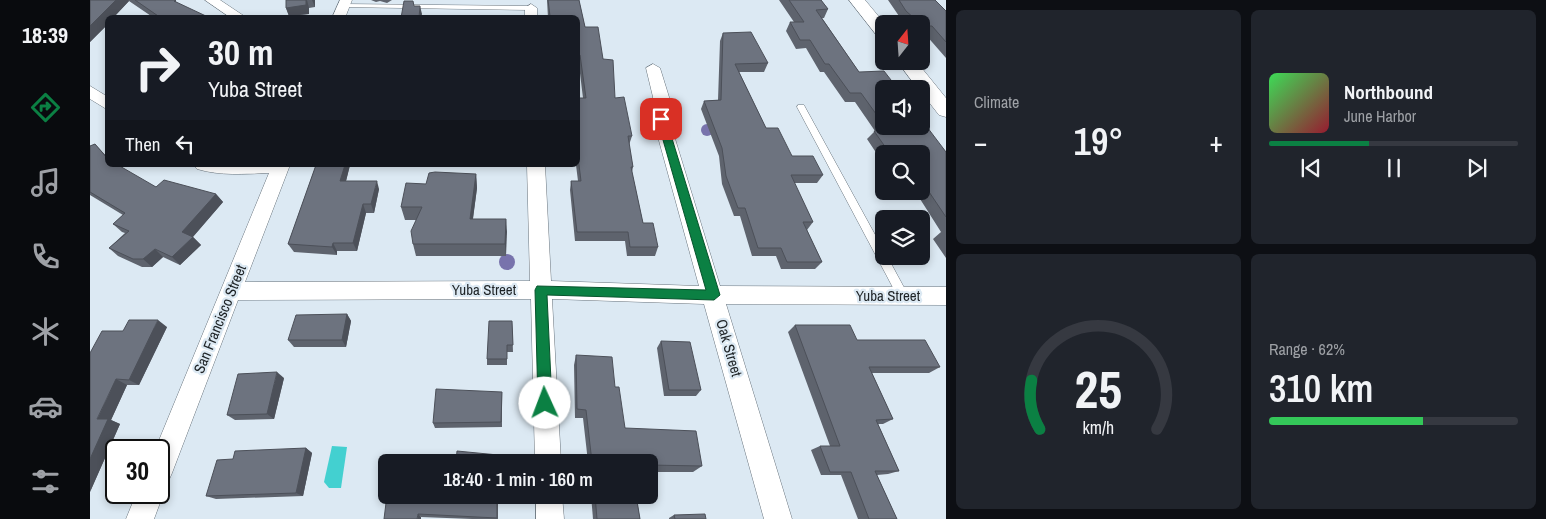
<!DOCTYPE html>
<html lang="en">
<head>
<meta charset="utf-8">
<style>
	:root { --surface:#171b24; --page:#20242c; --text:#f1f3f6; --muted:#9ea1a6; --line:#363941; --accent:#0b8043 }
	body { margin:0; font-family:"Archivo Narrow",sans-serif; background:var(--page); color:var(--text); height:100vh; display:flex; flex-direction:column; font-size:19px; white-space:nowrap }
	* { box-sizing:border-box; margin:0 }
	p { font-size:16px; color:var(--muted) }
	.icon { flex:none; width:28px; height:28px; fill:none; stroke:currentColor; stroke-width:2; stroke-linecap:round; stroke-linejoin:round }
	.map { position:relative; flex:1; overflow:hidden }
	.panel { display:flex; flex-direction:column; gap:10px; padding:10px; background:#0d0f14; width:600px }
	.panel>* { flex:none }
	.guide { position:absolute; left:15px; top:15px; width:475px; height:152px; border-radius:8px; box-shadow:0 2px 8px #0003; background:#171b24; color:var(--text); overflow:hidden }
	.needle { width:32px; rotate:17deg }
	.controls { position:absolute; left:785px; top:15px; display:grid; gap:10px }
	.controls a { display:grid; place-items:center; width:55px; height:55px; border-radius:8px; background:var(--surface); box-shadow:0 2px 8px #0003; font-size:25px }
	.speed { position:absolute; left:15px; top:439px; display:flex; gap:10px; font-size:25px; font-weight:700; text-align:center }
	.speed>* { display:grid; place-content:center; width:65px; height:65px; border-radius:50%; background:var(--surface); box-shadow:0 2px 8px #0003; line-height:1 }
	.speed .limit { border:2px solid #111; border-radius:8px; background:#fff; color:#111 }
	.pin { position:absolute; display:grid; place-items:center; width:42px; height:42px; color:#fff; margin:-21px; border-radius:10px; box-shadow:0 2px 8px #0006 }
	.me { position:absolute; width:55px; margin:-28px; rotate:358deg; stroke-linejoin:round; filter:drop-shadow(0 0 4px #0008) }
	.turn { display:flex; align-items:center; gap:18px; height:105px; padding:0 20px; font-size:22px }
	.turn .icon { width:65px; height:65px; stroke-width:2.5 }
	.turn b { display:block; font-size:35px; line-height:42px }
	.then { display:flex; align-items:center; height:48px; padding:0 20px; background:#0003; gap:10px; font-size:19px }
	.big { font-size:38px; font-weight:600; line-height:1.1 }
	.panel .card { flex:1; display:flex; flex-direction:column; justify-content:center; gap:8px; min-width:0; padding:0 18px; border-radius:8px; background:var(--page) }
	.panel .dial { align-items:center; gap:0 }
	.dial svg { height:130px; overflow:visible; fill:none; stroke:var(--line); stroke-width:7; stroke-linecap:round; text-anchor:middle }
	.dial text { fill:var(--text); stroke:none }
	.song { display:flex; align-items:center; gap:15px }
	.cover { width:60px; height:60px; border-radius:8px; background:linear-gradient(135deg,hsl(130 70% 55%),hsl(350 70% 35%)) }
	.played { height:5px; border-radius:2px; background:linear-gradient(90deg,var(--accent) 40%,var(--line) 40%) }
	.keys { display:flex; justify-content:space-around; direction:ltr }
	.heat { display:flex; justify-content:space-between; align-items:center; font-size:28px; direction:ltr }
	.charge { height:8px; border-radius:4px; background:linear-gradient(90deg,#34c759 62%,var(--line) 0) }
	.panel .tiles { flex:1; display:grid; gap:10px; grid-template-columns:repeat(2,1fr) }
	.trip { position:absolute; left:288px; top:454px; width:280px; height:50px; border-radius:8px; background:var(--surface); box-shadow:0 2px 8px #0003; font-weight:600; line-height:50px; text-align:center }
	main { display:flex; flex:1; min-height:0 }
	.dock { display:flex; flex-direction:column; width:90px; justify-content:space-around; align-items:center; background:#090b0e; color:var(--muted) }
	.dock .icon { width:35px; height:35px }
	.dock .active { color:var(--accent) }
	.dock b { font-size:22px; color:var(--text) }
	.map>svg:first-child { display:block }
	.water { fill:#43d0d0 }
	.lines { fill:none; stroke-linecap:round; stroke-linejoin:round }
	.service-casing { stroke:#69747d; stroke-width:1 }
	.minor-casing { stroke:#69747d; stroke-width:1 }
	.tertiary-casing { stroke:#69747d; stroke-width:1 }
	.service { fill:#fff; fill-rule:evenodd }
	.minor { fill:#fff; fill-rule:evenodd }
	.tertiary { fill:#fff; fill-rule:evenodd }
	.tree { fill:#7873ac }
	.wall { fill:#5e636d }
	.shaded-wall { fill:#4c5059 }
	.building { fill:#6d737f; stroke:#4c5059 }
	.route { fill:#0b8043; stroke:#07532c }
	.labels { text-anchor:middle; stroke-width:4.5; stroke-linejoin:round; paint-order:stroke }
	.street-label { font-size:15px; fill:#1e2326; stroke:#dce9f3 }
</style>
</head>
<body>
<main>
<nav class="dock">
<b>18:39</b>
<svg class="icon active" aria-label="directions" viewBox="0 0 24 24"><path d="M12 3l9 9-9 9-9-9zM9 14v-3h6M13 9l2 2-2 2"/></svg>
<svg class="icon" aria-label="music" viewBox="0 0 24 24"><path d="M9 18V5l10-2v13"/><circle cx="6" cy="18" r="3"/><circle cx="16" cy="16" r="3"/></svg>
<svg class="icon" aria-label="phone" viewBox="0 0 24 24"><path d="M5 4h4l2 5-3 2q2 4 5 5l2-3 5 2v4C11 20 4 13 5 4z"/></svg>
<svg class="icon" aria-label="climate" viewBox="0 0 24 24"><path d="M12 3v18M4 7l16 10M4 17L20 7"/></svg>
<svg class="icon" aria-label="car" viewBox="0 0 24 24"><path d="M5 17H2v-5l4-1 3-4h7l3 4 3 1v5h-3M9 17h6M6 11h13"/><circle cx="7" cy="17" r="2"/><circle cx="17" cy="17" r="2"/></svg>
<svg class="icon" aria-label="filters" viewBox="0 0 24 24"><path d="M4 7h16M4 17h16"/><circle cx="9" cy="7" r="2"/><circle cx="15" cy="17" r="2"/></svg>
</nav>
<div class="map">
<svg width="856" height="519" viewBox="0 0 856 519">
	<rect width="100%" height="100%" fill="#dce9f3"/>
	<polygon class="water" points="242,446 257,447 251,488 239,488 234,482"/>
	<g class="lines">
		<g class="service-casing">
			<g id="service">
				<polygon points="253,4 441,6 444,8 441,10 251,7 250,6"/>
				<polygon points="708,105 714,105 715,107 794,251 794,256 797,256 817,293 818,296 817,299 813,301 809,299 707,107"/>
			</g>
		</g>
		<g class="minor-casing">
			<g id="minor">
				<polygon points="115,0 130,0 157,18 141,18"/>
				<polygon points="250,0 262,0 255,18 242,18"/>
				<polygon points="441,4 447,8 447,18 435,18 435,8"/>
				<path d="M 563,64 L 570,68 L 579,97 L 579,119 L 630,286 L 856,287 L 856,305 L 636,304 L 702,519 L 674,519 L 614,304 L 462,299 L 471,462 L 445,462 L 441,299 L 148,300 L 82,473 L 78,482 L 72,485 L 74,492 L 64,519 L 36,519 L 47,492 L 69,492 L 69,450 L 65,450 L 179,173 C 155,174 130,176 107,169 L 104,165 L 200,165 L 155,282 L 440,281 L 437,165 L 455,165 L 461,281 L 609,286 L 563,119 L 563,97 L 556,68 Z"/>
				<polygon points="0,86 18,97 18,110 0,99"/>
				<polygon points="446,495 472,495 474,519 446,519"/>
			</g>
		</g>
		<g class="tertiary-casing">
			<g id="tertiary">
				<polygon points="759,0 775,0 795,24 794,38 788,37"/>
				<polygon points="807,61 826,61 856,98 856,117 849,115 831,92 831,89 828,89"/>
			</g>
		</g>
		<use href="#service" class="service"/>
		<use href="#minor" class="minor"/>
		<use href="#tertiary" class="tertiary"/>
	</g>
	<g class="tree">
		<circle cx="617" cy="130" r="6"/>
		<circle cx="417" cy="262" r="8"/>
	</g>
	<g class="wall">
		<polygon points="0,0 85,0 87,3 118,18 64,18 39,1 23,18 18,18 18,24 0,42"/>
		<polygon points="196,0 225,0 225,7 219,8 219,14 199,16 196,8"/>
		<polygon points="281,0 302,0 297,3 290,1 286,2"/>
		<polygon points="457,0 489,0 495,27 513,59 525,98 542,136 539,145 543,167 542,172 553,223 568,247 565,256 537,256 535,241 485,241 480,190 481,181 488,181 486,165 488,165 488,98 493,98 489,65 488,65 488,18 458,18"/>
		<polygon points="689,0 731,0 738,9 734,18 732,18 769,72 794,89 794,126 831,126 856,152 856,258 843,239 851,232 825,191 831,191 831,154 794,154 794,157 789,157 777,139 785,131 765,102 755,102 734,72 730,72 716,48 706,49 696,31 700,22 704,22"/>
		<polygon points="798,0 845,0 856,11 856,58 835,34 831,34 831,24 816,24 811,19"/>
		<polygon points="633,33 678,63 674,72 649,72 676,128 702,156 733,175 727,183 704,183 723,222 717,230 732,262 725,269 691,269 686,256 662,256 650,216 644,216 632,184 629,156 611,109 614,101 628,100 630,41"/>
		<polygon points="5,144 18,158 18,165 66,187 126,194 133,202 103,237 111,245 90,265 73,257 62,267 52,267 28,256 19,248 35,233 32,232 23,224 33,215 0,195 0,146"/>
		<polygon points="226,165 260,165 256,181 289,189 284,213 276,213 267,251 247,251 247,255 204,252 198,244"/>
		<polygon points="386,174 387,188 383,219 416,219 416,256 326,256 323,244 327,220 315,220 311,207 336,184"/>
		<polygon points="257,314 261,321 256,347 204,347 198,340"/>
		<polygon points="422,321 423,352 417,352 417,365 397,365 397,359"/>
		<polygon points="705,325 767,340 850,367 839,373 782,373 803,419 793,424 788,424 809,471 798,474 787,475 807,519 768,519 751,475 731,475 721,450 730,446 740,446 698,332"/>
		<polygon points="77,327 49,385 37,385 21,420 30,424 0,492 33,331"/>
		<polygon points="571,341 611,390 606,396 574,396 567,348"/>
		<polygon points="486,355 525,387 535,428 612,466 603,472 559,472 559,462 498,462 493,418 485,418 484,365"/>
		<polygon points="194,378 184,419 145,420 137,415"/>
		<polygon points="412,392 412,427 345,428 343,423"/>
		<polygon points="216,448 222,453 213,496 126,499 116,496 143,459"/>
		<polygon points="297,495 408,495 408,519 382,519 331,517"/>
		<polygon points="501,495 546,495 550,519 503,519"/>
		<polygon points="584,515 616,519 579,519 579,518"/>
	</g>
	<g class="shaded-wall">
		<polygon points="26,0 38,0 39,1 23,18 18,18 18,24 0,42 0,26"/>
		<polygon points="217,0 219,8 219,14 199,16 196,8"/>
		<polygon points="222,0 225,0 225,7"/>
		<polygon points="330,6 332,14 331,18 329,18"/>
		<polygon points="255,165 260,165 254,189 250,181"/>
		<polygon points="386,174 387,188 381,232 380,219"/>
		<polygon points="287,181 289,189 284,213 281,204"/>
		<polygon points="126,194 133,202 100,240 92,232"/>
		<polygon points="273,204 276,213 267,251 263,243"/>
		<polygon points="416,219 417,232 416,256 415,244"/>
		<polygon points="103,237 111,245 90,265 82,257"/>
		<polygon points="243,243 247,251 247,255 242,247"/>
		<polygon points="65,249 73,257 62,267 53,259"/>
		<polygon points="257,314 261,321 256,347 252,340"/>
		<polygon points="68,320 77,327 49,385 39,380"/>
		<polygon points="187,372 194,378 184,419 177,414"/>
		<polygon points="26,379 37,385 21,420 30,424 0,492 0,459 7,419"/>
		<polygon points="216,448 222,453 213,496 206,493"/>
		<polygon points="328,514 331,517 331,519 327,519"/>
	</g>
	<g class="building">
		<polygon points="0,0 26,0 0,26"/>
		<polygon points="45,0 85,0 86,1 84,1 118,17 71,18"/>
		<polygon points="196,0 216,0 216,5 196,8"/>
		<polygon points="458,0 489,0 495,27 508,27 513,59 523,60 525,98 534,97 542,136 538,136 543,167 541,167 553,223 563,223 568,247 540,247 538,232 487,232 481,181 491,181 488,157 488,98 496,98 490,55 488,55 488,18 463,18 463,16 460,16"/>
		<polygon points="699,0 731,0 738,9 726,10 769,72 794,71 808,89 794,89 794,125 771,93 760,93 739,64 735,64 720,40 710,40 700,22 714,22"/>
		<polygon points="809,0 845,0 856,11 856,42 842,26 833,26 816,11"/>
		<polygon points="314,1 323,1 324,6 330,6 329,18 311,18"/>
		<polygon points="661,32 678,63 645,64 676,128 688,128 702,156 723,156 733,175 701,175 723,222 713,222 732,262 697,262 691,248 668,248 655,208 648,208 636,176 632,148 614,101 631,100 633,33"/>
		<polygon points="831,119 856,152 856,217 831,180 831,154 812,154 808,148 796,148 784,131 797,130 795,126 831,126"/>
		<polygon points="5,144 18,159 18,165 28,165 66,187 74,180 126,194 92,232 103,237 82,257 65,249 53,259 43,259 19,248 39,231 23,224 35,213 0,192 0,146"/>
		<polygon points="226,165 255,165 250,181 287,181 281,204 273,204 263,243 243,243 242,247 198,244"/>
		<polygon points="345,172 386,174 380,219 416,219 415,244 323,244 321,231 332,207 311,207 316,183 336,184 339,173"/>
		<polygon points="257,314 252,340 198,340 206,315"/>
		<polygon points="39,320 68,320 39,380 26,379 7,419 18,419 0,459 0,353 12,331 33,331"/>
		<polygon points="399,321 422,321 423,345 417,345 417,359 397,359"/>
		<polygon points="705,325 760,325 767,340 835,340 850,367 779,367 803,419 786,420 809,471 785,471 807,519 779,519 761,472 740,472 730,446 750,446"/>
		<polygon points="571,341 600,342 611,390 579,390"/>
		<polygon points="486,355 522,357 525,387 529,387 535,428 606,431 612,466 559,465 559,462 502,462 496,410 487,409"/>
		<polygon points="187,372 177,414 137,415 148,374"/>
		<polygon points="346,389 412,392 411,422 343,423"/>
		<polygon points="216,448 206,493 116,496 127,460 143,459 145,451"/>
		<polygon points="367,451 408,455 408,462 366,462"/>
		<polygon points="297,495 407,495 407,518 328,514 327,519 294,519"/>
		<polygon points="505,495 546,495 550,519 507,519"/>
		<polygon points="615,514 616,519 585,519 584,515"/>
	</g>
	<polygon class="route" points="568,117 576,119 630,295 624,300 457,295 462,403 460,408 455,410 451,408 448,403 445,290 447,286 616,290 567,119"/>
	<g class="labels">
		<g class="street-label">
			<text x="394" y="295">Yuba Street</text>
			<text x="798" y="301">Yuba Street</text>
			<text transform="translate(130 319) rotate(-68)" y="5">San Francisco Street</text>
			<text transform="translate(639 348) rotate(74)" y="5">Oak Street</text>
		</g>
	</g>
</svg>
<div class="controls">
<a><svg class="needle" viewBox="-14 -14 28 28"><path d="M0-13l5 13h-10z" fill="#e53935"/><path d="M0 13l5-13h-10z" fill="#9ea1a6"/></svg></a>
<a><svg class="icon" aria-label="sound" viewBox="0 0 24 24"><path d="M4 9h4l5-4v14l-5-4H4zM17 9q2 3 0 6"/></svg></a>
<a><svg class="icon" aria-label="search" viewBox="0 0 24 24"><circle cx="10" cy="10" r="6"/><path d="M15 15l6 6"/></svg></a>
<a><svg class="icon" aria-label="layers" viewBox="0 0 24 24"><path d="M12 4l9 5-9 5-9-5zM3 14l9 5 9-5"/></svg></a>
</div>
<div class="speed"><div class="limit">30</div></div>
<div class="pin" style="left:571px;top:119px;background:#d93025"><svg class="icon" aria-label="arrive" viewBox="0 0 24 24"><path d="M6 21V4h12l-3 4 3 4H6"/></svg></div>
<svg class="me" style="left:455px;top:403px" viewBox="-20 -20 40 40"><circle r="19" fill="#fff"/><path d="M0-13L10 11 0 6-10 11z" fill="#0b8043"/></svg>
<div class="trip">18:40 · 1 min · 160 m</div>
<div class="guide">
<div class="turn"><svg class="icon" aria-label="right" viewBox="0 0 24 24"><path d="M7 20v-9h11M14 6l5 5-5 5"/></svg><div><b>30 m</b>Yuba Street</div></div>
<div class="then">Then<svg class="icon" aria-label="left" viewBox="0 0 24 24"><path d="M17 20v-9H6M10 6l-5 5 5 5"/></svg></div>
</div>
</div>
<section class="panel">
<div class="tiles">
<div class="card"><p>Climate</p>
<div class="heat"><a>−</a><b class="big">19°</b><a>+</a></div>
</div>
<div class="card">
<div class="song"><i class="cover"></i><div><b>Northbound</b><p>June Harbor</p></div></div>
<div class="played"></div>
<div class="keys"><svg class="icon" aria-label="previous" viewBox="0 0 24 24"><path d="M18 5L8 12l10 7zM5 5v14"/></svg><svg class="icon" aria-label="pause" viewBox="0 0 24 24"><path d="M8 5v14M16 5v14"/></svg><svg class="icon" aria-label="next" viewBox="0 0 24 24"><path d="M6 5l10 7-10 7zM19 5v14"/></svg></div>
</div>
<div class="card dial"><svg viewBox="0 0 100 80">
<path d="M14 69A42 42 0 1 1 86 69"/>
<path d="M14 69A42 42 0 0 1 9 39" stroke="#0b8043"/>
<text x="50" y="56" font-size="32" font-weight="700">25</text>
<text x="50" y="72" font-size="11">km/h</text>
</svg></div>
<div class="card"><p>Range · 62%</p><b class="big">310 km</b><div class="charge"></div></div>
</div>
</section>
</main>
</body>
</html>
